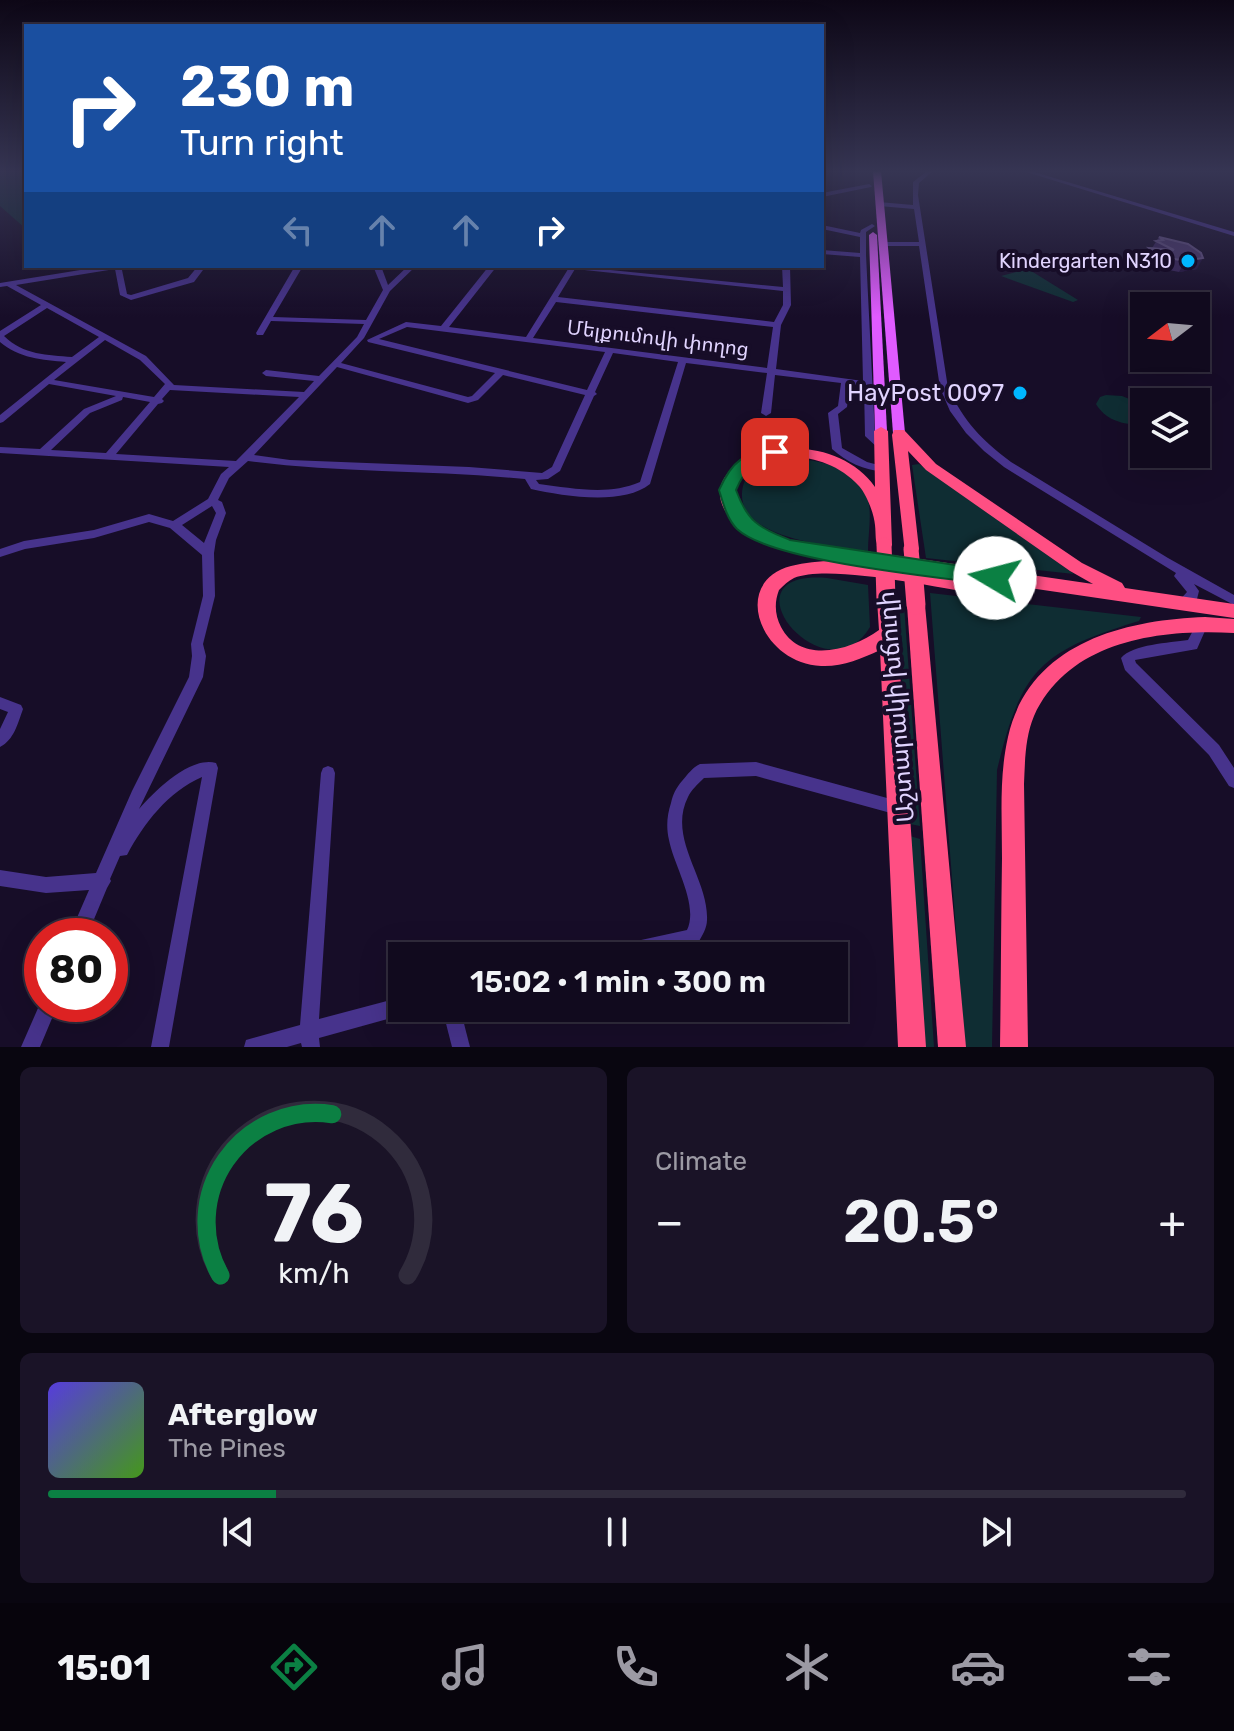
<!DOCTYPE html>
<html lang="en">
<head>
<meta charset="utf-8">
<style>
	:root { --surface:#110a1e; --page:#1a1327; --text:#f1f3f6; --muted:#9c9aa4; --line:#302b3c; --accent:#0b8043 }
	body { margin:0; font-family:Rubik,"Noto Sans Armenian",sans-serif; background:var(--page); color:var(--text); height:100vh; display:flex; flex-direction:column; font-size:30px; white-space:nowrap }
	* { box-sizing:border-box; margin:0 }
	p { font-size:26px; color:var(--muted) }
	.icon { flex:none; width:44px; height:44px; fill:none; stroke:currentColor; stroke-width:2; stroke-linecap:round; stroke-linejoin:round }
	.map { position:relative; height:1047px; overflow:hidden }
	.sheet { display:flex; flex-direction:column; gap:20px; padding:20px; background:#090610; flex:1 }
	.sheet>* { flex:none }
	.top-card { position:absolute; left:24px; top:24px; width:800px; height:244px; border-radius:0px; box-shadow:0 8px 32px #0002,0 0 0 2px var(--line); background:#1a4fa0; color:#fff; overflow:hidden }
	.needle { width:52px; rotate:254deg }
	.tools { position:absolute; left:1130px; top:292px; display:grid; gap:16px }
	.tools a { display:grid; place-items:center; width:80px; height:80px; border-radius:0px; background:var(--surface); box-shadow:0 8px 32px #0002,0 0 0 2px var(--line); font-size:40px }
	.speed { position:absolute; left:24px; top:918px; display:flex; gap:16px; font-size:40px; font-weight:700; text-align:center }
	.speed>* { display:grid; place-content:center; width:104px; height:104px; border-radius:50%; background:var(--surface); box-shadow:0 8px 32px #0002,0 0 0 2px var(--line); line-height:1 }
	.speed .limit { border:12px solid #d22; background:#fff; color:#111 }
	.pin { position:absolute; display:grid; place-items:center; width:68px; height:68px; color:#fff; margin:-34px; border-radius:16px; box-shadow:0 4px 12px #0006 }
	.me { position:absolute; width:88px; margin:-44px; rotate:278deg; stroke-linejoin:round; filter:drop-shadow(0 0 6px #0008) }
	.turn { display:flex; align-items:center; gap:28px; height:168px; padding:0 24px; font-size:36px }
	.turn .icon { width:104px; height:104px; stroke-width:2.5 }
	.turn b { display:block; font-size:56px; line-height:68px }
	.lanes { display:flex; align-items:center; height:76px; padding:0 24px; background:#0003; justify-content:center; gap:40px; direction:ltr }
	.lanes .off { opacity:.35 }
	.big { font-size:60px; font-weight:600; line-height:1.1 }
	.sheet .tile { flex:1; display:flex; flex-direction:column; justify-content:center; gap:12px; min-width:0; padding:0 28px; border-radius:12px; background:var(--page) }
	.sheet .dial { align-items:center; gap:0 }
	.dial svg { height:208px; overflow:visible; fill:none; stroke:var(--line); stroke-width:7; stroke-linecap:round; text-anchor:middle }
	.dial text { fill:var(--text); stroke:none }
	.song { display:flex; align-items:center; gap:24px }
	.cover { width:96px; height:96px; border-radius:12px; background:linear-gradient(135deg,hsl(250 70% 55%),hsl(100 70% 35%)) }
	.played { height:8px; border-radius:4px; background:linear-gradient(90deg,var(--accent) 20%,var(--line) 20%) }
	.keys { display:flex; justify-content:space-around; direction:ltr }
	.heat { display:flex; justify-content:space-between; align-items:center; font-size:44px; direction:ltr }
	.sheet .tiles { flex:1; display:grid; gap:20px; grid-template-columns:1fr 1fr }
	.tile:last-child { grid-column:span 2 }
	.trip { position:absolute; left:388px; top:942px; width:460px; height:80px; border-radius:0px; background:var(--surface); box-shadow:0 8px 32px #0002,0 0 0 2px var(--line); font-weight:600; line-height:80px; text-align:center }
	.tab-bar { display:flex; height:128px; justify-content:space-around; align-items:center; background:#07040c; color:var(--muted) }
	.tab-bar .icon { width:56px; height:56px }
	.tab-bar .current { color:var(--accent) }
	.tab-bar b { font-size:36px; color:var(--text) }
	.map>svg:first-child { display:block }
	.green { fill:#0f2d33 }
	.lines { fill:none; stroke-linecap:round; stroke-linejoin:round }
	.minor { fill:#47338c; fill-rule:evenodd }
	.major { fill:#e05bff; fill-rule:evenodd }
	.highway { fill:#ff4f83; fill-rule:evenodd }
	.highway-bridge-far1 { stroke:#ff4f83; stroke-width:15 }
	.highway-bridge { stroke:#ff4f83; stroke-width:19 }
	.wall { fill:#382458 }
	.shaded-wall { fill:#23133d }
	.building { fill:#4a376a; stroke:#625081; stroke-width:2 }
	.route { fill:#0b8043; stroke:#07532c; stroke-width:2 }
	.poi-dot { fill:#00b6ff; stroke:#170d28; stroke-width:3 }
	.labels { text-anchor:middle; stroke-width:8; stroke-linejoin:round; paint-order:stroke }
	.far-poi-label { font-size:20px; fill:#e1d4ff; stroke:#170d28; text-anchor:end }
	.far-street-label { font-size:20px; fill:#e1d4ff; stroke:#170d28 }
	.poi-label { font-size:24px; fill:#e1d4ff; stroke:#170d28; text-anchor:end }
	.street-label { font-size:24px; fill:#e1d4ff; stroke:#170d28 }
</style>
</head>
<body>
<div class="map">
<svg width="1234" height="1047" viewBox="0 0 1234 1047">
	<rect width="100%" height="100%" fill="#170d28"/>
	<g class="green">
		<polygon points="0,171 26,171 26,229 0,206"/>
		<polygon points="1028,269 1078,300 1073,302 1001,276"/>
		<path d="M 1106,395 L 1122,396 L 1144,405 L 1144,424 C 1126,426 1106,421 1096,404 L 1100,397 Z"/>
		<path d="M 782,459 C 811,457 859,466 868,500 C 872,515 868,535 868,551 C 836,546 730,540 743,486 C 748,468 766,462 782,459 Z"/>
		<polygon points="919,464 1074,574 926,558 912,465"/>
		<path d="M 827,578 L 868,585 L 870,627 C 826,701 717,569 827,578 Z"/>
		<path d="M 930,593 L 1141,617 L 1139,621 C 1040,651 1021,670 997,770 L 992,1047 L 965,1047 Z"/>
		<polygon points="898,604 904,605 920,826 910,824"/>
		<polygon points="910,836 920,839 934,1047 922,1047"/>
	</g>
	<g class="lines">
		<g class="minor">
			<path d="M 927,171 L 933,171 L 919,183 L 918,195 L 948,388 C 965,423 981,439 1011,462 L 1168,558 L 1234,595 L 1234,605 L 1194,584 L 1199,591 L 1197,599 C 1191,604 1186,610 1178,607 L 1176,604 L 1187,592 L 1174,576 L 1176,573 L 1004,467 L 984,451 L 966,433 L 950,411 L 940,388 L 919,246 L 882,246 L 879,244 L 882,242 L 919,242 L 914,209 L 879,206 L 876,204 L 879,202 L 913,205 L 913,182 Z"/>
			<polygon points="1023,171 1031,171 1234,232 1234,236"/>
			<polygon points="869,184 872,186 871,187 822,197 822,193"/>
			<path d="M 872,224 L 875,226 L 866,232 L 866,255 L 875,435 L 887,447 L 885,449 L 879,449 L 865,436 L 864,386 L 850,384 L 847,407 L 838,414 L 842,448 L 867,462 L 886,467 L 887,469 L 886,471 C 866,472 847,462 832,449 L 828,413 L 838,406 L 841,383 L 775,375 L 771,413 L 766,416 L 761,413 L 767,373 L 686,363 L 650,484 C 623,506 563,496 531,489 L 525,479 C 433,470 340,473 248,461 L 229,478 L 218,500 L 222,502 L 226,513 L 216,540 L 214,553 L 215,596 L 203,644 L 206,656 L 203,677 L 139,809 C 155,791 190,756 216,763 L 218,768 L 169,1047 L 151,1047 L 202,777 C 168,792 144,823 127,855 L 120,856 L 110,879 L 111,881 L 107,888 L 87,936 L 69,936 L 89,890 L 46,893 L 0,886 L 0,870 L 46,877 L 96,873 L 132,791 L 189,677 L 192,656 L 191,644 L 203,596 L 202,555 L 170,528 L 149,522 L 94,538 L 25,549 L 0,557 L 0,549 L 24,541 L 94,530 L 149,514 L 173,521 L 208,499 L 221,474 L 229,467 L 0,453 L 0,447 L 40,449 L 84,409 L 116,396 L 49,384 L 3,422 L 0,423 L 0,415 L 66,362 C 43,360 18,358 0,342 L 0,331 L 41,305 L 7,286 L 0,287 L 0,283 L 105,266 L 122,266 L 119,268 L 122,270 L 127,294 L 131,295 L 188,278 L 198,266 L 206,266 L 194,282 L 131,300 L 120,295 L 115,269 L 16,285 L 146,356 L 174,385 L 304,392 L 314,381 L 266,376 L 262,373 L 266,370 L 319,376 L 357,337 L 364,324 L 271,321 L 263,335 L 257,335 L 256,333 L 295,266 L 303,266 L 273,317 L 366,320 L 383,290 L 373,266 L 381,266 L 388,285 L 408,266 L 416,266 L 390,291 L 364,338 L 341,363 L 468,397 L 472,396 L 495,373 L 368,342 L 367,340 L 406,322 L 441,326 L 489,266 L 497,266 L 449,327 L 526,337 L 570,266 L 783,287 L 782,266 L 790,266 L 791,305 L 781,325 L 776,369 L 863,381 L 860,257 L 822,254 L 822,250 L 860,253 L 860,237 L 822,229 L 822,225 L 860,233 L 861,230 ZM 575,269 L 783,291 L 783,305 L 774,322 L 558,297 ZM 556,302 L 773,327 L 767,368 L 533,338 ZM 47,308 L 99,337 L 72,357 C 48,355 23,355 4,336 ZM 407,327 L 605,352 L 587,390 L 379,339 ZM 105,340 L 140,360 L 165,384 L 154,397 L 54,380 ZM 613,353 L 678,362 L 640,482 C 608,496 572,488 539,484 L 536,480 L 548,479 L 560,471 L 594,396 L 597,394 L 595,392 ZM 337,367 L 468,403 L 478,400 L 503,375 L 585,395 L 552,467 L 542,473 L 469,467 L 290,460 L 254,455 ZM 170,390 L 299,397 L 236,461 L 116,454 L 158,404 L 162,403 L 164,401 L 162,399 ZM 123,397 L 150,402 L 106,453 L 51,450 L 90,413 L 122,400 ZM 212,506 L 216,513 L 204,543 L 182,525 Z"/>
			<path d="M 1202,619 L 1206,621 L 1208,624 L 1197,649 L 1135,660 L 1136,663 L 1219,745 L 1234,768 L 1234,788 L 1229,786 L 1209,755 L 1125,670 L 1121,658 C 1133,644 1169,643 1188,640 L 1198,621 Z"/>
			<path d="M 0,697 L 21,705 L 23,709 C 18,723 14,740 0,747 L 0,729 L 8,712 L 0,709 Z"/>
			<path d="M 756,762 L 898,801 L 903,803 L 906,808 L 903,813 L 898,815 L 756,776 L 704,778 C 698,784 691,790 688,797 C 667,839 709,879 707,920 C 707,928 702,936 698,943 L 647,956 L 600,956 L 603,950 L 609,947 L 687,930 C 699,905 674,866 669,840 C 666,827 667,815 671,803 C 673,794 676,788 682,781 C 688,774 692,768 700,764 Z"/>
			<polygon points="328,766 333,768 335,773 319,1019 402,997 402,1008 410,1008 408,1012 402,1015 319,1038 320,1047 302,1047 301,1043 287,1047 244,1047 246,1040 253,1038 300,1025 321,773 323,768"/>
			<polygon points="42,999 42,1004 58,1004 40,1047 21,1047"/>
			<polygon points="442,1008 460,1008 470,1047 452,1047"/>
		</g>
		<g class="major">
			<polygon points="873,171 881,171 905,433 899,437 893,433"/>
			<polygon points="873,232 877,235 887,431 881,435 875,431 869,235"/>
		</g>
		<g class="highway">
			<path d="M 881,427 L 888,431 L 892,545 L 890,549 L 878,549 C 875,541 876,534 875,525 C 874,514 867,495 859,486 C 794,416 661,490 789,540 L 1093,584 L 1070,571 L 926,470 L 908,451 L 919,549 L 917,553 L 905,553 L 892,435 L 894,430 L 904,430 L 936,464 L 1082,563 L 1122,583 L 1125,588 L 1234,604 L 1234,618 L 975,580 L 980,581 L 983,586 L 980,591 L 974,593 C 933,587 829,564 794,578 C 788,581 784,585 779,590 C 774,603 775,615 781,627 C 801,665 852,650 879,630 L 877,600 L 880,595 L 892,595 L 895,600 L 926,1047 L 898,1047 L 880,650 C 861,659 842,667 821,666 C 760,663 730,582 791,566 C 844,552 914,571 967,579 C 918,571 773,560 741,530 C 696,489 730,458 777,450 C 813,444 854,457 875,487 L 874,431 Z"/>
			<polygon points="916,598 922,600 925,605 966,1047 938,1047 907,605 910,600"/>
			<path d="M 1205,617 L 1234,619 L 1234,633 C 1160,629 1069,640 1034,716 C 1025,737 1025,762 1024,784 L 1028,1047 L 1000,1047 C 1001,984 1001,921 1002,858 C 1002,818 999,776 1008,737 C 1029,644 1122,620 1205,617 Z"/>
		</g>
		<g class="highway-bridge-far1">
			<polyline points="884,545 885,570"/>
			<polyline points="911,549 913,570"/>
		</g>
		<g class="highway-bridge">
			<polyline points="885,568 886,600"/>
			<polyline points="913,568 916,605"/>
		</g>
	</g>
	<polygon class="wall" points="1159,237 1197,269 1179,272 1154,267 1144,259 1149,248 1152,248"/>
	<polygon class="shaded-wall" points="1203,258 1197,269 1179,272 1185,261"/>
	<polygon class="building" points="1159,237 1188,244 1201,253 1203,258 1185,261 1159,256 1149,248 1174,250 1156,241 1163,240"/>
	<linearGradient id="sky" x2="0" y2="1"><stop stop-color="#0d0716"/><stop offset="0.54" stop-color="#363553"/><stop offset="1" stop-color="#363553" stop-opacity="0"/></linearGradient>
	<rect width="1234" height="317" fill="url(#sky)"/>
	<path class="route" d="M 775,447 L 781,448 L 783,452 L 781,455 C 756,464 747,464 736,490 C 748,523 759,527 790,540 L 995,571 L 1002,573 L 1004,578 L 1002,583 L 995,585 C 941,577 772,562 737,529 C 727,519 723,503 719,490 C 733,459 743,455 775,447 Z"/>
	<g class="poi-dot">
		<circle cx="1188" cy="261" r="8"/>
		<circle cx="1020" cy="393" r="8"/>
	</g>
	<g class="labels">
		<g class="far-poi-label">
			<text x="1172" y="268">Kindergarten N310</text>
		</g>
		<g class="far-street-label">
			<text transform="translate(658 338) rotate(7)" y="7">Մելքումովի փողոց</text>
		</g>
		<g class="poi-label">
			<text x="1004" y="401">HayPost 0097</text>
		</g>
		<g class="street-label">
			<text transform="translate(896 707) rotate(-95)" y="8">Աշտարակի խճուղի</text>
		</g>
	</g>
</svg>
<div class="tools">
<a><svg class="needle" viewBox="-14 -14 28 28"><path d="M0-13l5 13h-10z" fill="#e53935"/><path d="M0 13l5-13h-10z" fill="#9c9aa4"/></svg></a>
<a><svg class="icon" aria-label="layers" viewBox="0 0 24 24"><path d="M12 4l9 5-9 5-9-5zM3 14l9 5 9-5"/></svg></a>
</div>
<div class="speed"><div class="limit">80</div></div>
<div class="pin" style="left:775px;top:452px;background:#d93025"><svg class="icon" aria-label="arrive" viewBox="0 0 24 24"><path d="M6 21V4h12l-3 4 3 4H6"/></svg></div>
<svg class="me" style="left:995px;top:578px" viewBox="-20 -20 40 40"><circle r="19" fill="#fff"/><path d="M0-13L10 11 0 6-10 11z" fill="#0b8043"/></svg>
<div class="trip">15:02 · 1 min · 300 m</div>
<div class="top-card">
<div class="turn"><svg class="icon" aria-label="right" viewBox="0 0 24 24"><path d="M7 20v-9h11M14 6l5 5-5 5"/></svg><div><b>230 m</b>Turn right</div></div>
<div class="lanes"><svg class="icon off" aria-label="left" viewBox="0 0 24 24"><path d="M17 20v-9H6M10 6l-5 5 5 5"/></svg><svg class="icon off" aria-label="ahead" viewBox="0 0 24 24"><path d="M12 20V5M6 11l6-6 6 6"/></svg><svg class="icon off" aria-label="ahead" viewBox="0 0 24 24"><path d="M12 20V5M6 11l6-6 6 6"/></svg><svg class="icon" aria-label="right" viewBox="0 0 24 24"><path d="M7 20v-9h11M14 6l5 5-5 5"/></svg></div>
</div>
</div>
<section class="sheet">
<div class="tiles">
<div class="tile dial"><svg viewBox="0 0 100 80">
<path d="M14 69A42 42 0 1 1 86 69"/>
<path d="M14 69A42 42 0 0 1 57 7" stroke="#0b8043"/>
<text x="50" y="56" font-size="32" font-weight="700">76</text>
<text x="50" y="72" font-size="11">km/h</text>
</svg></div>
<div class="tile"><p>Climate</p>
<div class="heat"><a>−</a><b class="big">20.5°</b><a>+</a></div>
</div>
<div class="tile">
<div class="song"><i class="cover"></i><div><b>Afterglow</b><p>The Pines</p></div></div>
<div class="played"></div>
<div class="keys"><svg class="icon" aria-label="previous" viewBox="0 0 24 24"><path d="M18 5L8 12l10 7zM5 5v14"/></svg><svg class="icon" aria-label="pause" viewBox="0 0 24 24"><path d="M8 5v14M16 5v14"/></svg><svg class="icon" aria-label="next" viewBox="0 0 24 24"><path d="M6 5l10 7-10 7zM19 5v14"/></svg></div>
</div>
</div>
</section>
<nav class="tab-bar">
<b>15:01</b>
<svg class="icon current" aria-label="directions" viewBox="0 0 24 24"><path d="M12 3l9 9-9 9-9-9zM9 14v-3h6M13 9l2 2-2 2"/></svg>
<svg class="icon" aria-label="music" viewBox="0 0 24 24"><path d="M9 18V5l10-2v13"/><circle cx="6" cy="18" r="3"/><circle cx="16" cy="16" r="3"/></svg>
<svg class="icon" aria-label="phone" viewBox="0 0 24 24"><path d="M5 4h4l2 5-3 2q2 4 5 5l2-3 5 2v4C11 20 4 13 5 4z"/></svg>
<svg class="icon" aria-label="climate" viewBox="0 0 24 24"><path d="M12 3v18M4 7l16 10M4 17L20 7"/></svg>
<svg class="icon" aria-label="car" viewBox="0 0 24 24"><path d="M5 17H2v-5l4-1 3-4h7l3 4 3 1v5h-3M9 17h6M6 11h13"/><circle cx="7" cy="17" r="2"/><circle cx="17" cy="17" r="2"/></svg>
<svg class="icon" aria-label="filters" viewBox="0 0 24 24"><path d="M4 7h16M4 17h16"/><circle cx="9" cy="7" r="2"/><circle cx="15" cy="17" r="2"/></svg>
</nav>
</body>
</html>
